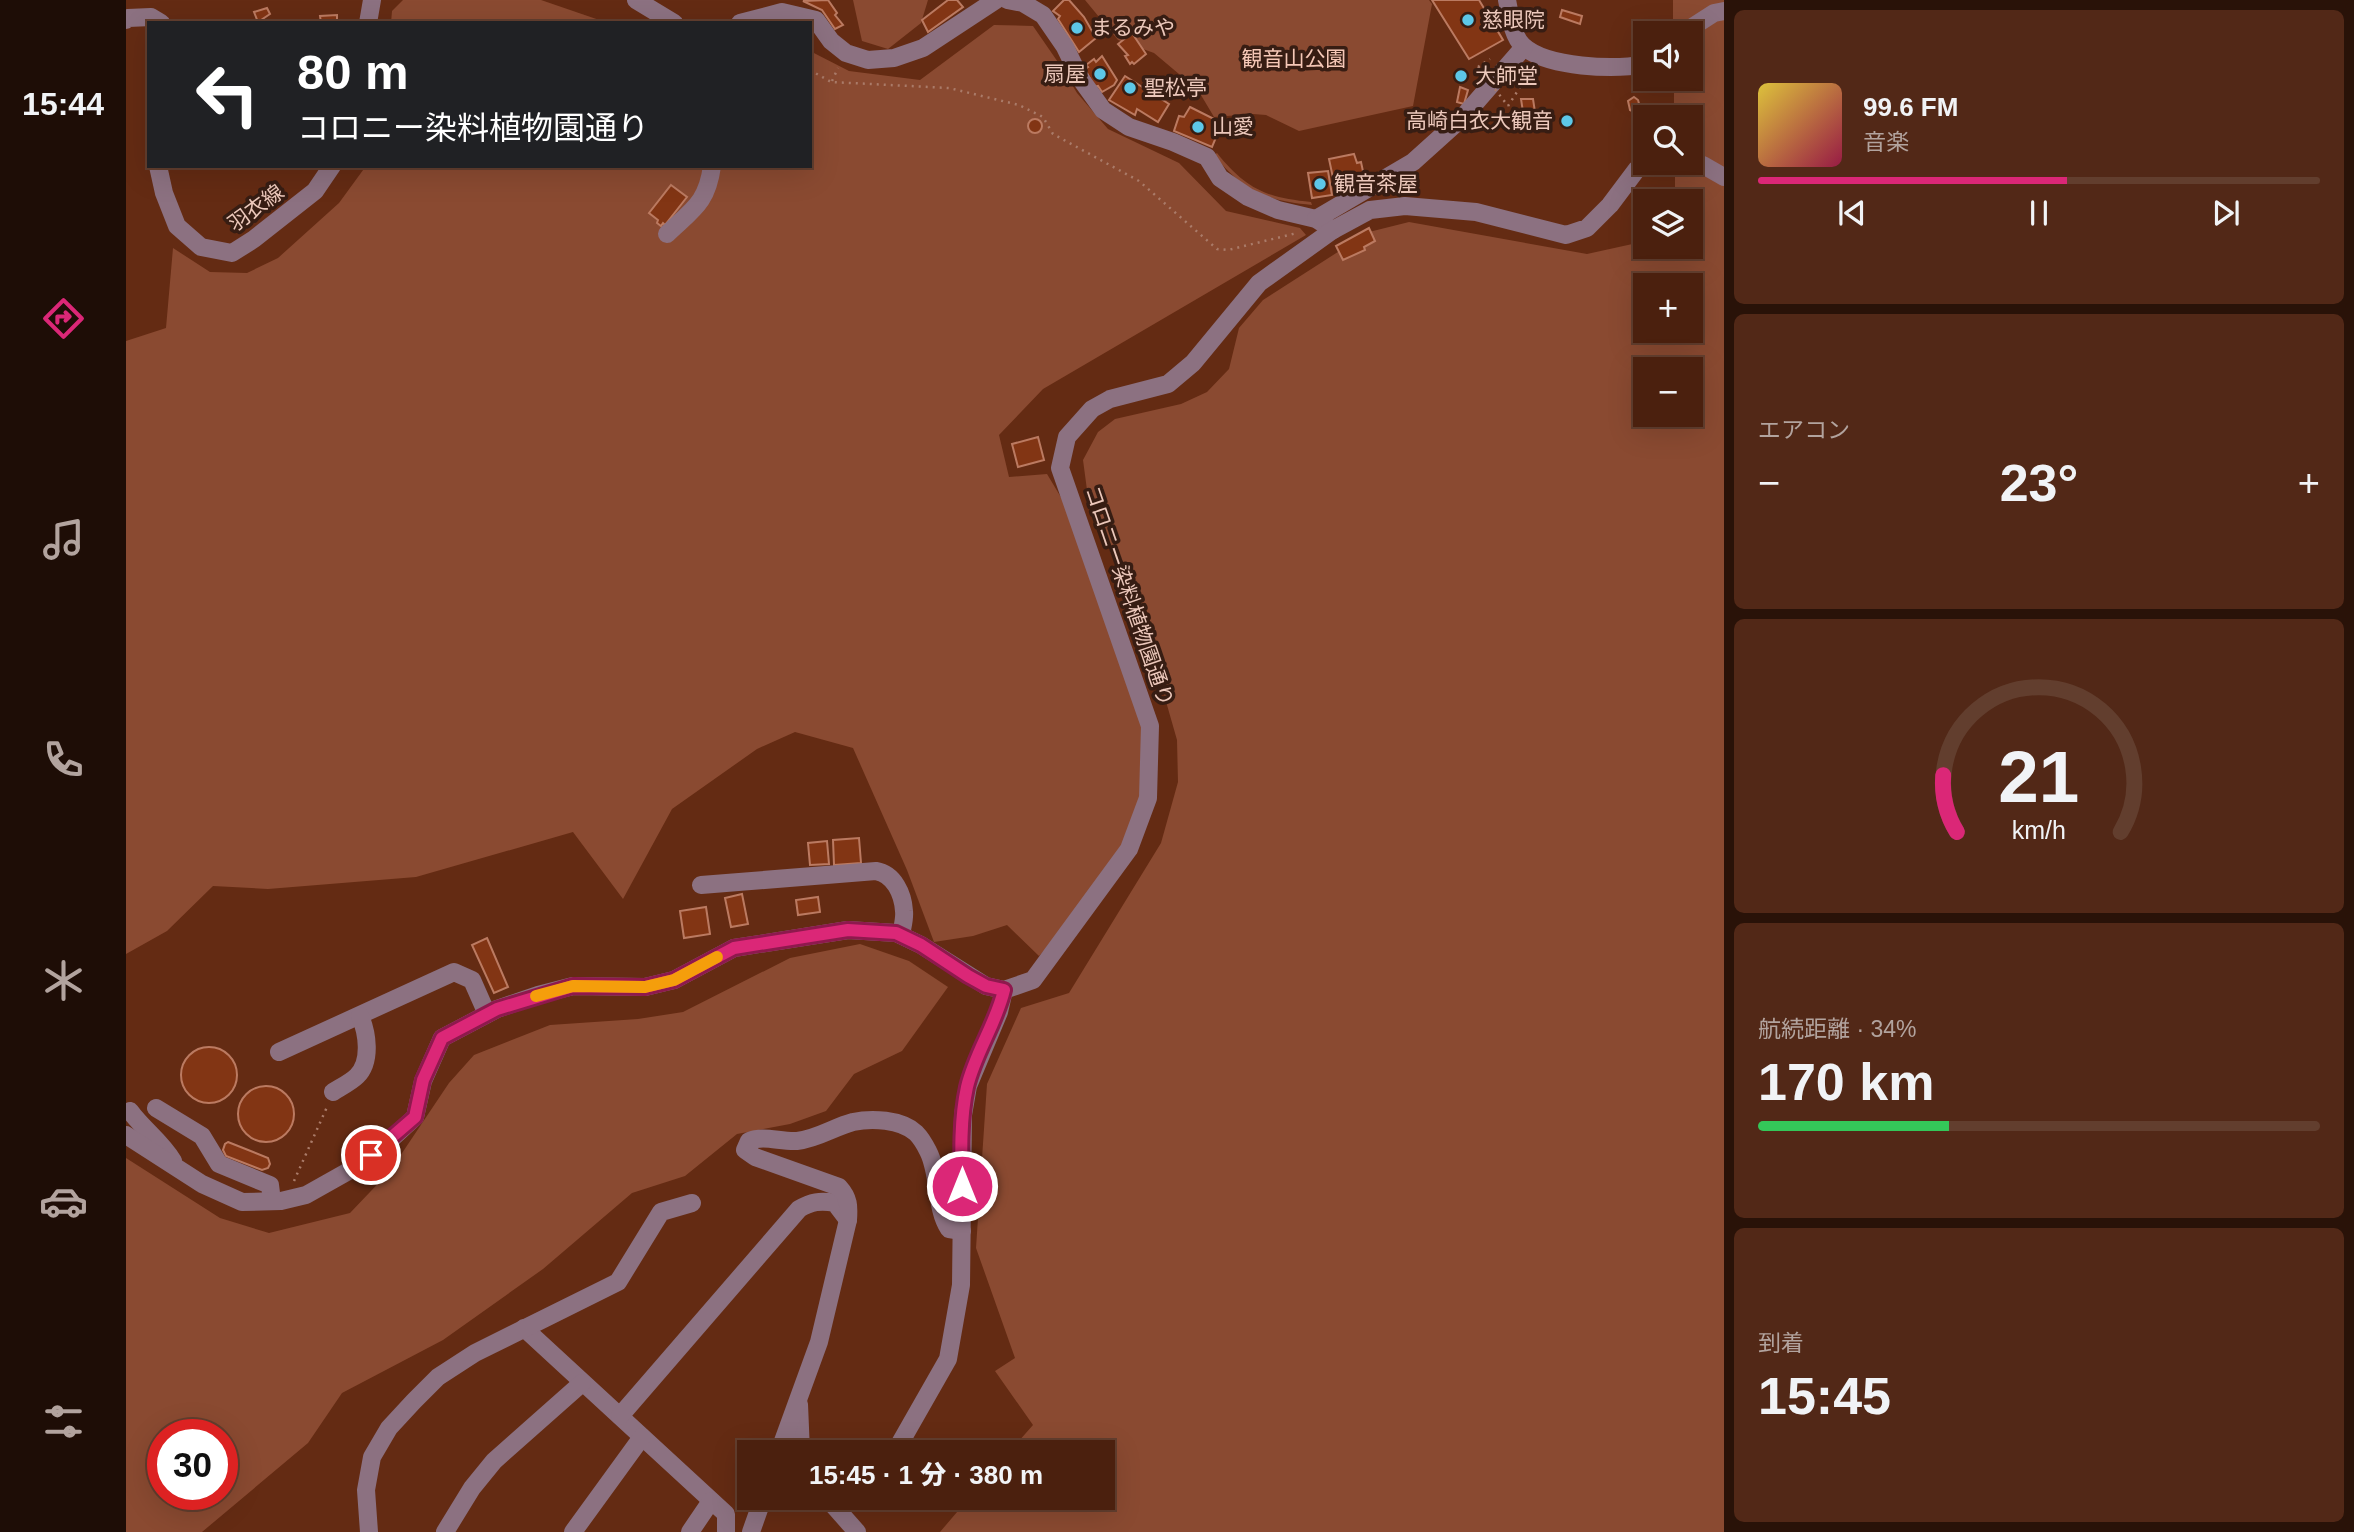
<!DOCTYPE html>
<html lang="ja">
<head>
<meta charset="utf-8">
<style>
	:root { --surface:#4b200e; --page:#522817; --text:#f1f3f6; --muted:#b2a39e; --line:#623e2e; --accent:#db2777 }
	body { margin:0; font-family:Helvetica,"Noto Sans JP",sans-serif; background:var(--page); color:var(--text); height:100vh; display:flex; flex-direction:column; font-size:26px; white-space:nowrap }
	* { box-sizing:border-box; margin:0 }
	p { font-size:23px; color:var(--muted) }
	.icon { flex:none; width:38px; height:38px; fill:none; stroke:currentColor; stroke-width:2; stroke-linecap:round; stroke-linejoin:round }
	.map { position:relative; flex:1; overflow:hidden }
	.details { display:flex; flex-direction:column; gap:10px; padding:10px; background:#291208; width:630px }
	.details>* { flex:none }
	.top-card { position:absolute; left:21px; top:21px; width:665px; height:147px; border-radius:0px; box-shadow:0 7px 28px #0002,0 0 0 2px var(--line); background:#202124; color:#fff; overflow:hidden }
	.fabs { position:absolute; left:1507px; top:21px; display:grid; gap:14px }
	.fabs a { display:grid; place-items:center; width:70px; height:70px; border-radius:0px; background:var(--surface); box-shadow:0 7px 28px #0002,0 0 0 2px var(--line); font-size:35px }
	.speed { position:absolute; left:21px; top:1419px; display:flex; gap:14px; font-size:35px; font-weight:700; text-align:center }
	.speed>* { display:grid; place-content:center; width:91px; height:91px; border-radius:50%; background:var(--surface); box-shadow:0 7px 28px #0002,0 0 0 2px var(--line); line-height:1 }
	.speed .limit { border:10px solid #d22; background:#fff; color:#111 }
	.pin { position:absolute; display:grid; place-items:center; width:60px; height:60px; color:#fff; margin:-30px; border:4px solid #fff; border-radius:50%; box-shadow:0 2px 7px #0007 }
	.me { position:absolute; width:77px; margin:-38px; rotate:0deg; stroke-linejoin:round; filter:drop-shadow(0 0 5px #0008) }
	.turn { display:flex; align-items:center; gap:24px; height:147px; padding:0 35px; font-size:32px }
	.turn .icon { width:91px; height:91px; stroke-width:2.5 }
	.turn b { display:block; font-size:49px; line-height:60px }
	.big { font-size:52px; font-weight:800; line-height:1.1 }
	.details .card { flex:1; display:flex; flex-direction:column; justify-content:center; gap:10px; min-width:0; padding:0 24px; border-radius:10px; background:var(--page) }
	.details .dial { align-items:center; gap:0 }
	.dial svg { height:182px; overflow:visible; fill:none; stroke:var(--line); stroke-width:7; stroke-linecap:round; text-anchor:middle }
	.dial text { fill:var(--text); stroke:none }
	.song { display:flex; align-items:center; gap:21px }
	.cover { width:84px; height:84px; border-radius:10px; background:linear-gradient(135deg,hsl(50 70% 55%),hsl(340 70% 35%)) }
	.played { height:7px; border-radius:4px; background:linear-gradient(90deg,var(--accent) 55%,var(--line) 55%) }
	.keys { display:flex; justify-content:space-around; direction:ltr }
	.heat { display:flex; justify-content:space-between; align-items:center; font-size:38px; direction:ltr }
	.charge { height:10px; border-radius:5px; background:linear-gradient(90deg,#34c759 34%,var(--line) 0) }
	.trip { position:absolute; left:611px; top:1440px; width:378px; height:70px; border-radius:0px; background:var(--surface); box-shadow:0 7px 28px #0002,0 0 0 2px var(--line); font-weight:800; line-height:70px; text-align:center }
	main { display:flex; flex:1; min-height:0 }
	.tabs { display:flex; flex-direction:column; width:126px; justify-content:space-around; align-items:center; background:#1e0d06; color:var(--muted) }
	.tabs .icon { width:49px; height:49px }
	.tabs .active { color:var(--accent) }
	.tabs b { font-size:32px; color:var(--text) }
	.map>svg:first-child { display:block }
	.green { fill:#8a4a31; fill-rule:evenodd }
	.building { fill:#823514; stroke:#bb7a61; stroke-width:2 }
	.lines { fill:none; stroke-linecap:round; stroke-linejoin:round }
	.path { stroke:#aa7b69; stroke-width:2.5; stroke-dasharray:2 5; stroke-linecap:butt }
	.minor { stroke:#8c7181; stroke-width:18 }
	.path-bridge { stroke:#aa7b69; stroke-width:2.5; stroke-dasharray:2 5; stroke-linecap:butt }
	.route-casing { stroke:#8e194d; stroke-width:18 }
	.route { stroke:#db2777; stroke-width:12 }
	.slow { stroke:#f59e0b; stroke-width:12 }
	.poi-dot { fill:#5dc7e8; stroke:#371d13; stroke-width:2.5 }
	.labels { text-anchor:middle; stroke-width:7; stroke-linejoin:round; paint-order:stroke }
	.poi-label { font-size:21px; fill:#ecc8bb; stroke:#371d13; text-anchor:start }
	.park-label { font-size:21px; fill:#f5c7b6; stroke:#371d13 }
	.street-label { font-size:21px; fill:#ecc8bb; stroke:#371d13 }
</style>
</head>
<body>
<main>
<nav class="tabs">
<b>15:44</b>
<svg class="icon active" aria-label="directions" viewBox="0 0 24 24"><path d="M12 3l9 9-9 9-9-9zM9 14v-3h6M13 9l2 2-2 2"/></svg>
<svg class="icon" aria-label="music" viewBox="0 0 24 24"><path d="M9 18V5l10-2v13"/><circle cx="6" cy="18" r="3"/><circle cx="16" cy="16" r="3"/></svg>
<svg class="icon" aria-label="phone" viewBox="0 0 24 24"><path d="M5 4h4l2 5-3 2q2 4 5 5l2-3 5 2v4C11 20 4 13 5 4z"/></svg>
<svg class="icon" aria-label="climate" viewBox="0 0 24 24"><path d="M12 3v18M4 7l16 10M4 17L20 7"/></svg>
<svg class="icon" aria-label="car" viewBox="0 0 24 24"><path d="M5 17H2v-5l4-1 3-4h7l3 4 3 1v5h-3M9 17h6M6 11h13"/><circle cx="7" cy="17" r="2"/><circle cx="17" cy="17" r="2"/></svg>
<svg class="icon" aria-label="filters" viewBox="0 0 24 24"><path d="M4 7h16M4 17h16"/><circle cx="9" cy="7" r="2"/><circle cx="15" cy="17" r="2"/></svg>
</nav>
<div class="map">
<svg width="1598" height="1532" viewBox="0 0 1598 1532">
	<rect width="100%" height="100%" fill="#642b13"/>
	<g class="green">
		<polygon points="277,0 415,0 482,23 265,23 266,11"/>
		<polygon points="727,0 802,0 795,23 762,49 736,41"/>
		<polygon points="959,0 1303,0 1306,4 1287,106 1173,131 1140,115 1127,114 1088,117 1072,90 1028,53 992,40"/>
		<path d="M 1547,0 L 1598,0 L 1598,1532 L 814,1532 L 843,1498 L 976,1498 L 976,1452 L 883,1452 L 907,1425 L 869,1371 L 889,1358 L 850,1248 L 861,1084 L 895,1008 L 943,993 L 1035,843 L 1052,782 L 1051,740 L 1037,691 L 961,490 L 957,460 L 972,432 L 989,419 L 1055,404 L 1081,392 L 1103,369 L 1113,328 L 1137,300 L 1243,232 L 1283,222 L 1461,254 L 1511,243 L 1519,235 L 1519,247 L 1564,247 L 1564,201 L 1549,201 L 1549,163 L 1564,163 L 1564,117 L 1548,117 L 1548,79 L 1564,79 L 1564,33 L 1547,33 ZM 1519,285 L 1564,285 L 1564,331 L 1519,331 ZM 1519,369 L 1564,369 L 1564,415 L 1519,415 Z"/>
		<polygon points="868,25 907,26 936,68 951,93 982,129 1053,163 1100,211 1174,228 1180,235 917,389 873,435 883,477 921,474 939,504 1023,732 1022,787 985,880 913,956 881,925 847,936 808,942 781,870 727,748 669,732 631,749 546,809 497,899 447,832 290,877 142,889 87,886 41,931 0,954 0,341 40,328 47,248 84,272 121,273 152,258 213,203 240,166 684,166 684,51 723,71 794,80"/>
		<path d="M 1091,153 C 1119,188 1140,198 1185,202 L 1186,205 C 1141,201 1117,191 1088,155 Z"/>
		<path d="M 734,944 L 783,961 L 822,987 L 776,1051 L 728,1074 L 700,1111 L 664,1124 L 611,1134 L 559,1176 L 506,1193 L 417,1269 L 317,1340 L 216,1393 L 182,1443 L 76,1532 L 0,1532 L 0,1158 L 94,1218 L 143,1233 L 224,1213 L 264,1171 L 323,1083 L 348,1055 L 424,1025 L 512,1019 L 557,1012 L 664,958 ZM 37,1435 L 96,1435 L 96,1494 L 37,1494 Z"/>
	</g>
	<g class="building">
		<polygon points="702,0 711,13 709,15 717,25 709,29 696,10 677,1"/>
		<polygon points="822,0 831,0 837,7 802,32 796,20"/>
		<polygon points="938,0 943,0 958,17 970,38 953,52 932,19 934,16 927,11"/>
		<polygon points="1306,0 1353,0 1377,40 1343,59"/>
		<polygon points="141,8 144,14 132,22 128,12"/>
		<polygon points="1436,10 1456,16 1454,24 1434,17"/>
		<polygon points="211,15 211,23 195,23 194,16"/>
		<polygon points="102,20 115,20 120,23 102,23"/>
		<polygon points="1006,33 1020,54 1008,64 1006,62 1004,64 999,56 1002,55 992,44"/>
		<polygon points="976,56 991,80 988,85 976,92 972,86 968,87 959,69 962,67 960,65 968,59 970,62"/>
		<polygon points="1336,70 1341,78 1334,82 1329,75"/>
		<polygon points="999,76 1043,104 1032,122 1011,109 1009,115 983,100"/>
		<polygon points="1334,87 1342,90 1338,104 1331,102"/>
		<polygon points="1508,97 1512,100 1514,107 1508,112 1504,110 1502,101"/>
		<polygon points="1395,99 1407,99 1409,112 1397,112"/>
		<polygon points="1064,107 1096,123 1086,147 1048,131 1053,116 1058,117"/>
		<circle cx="909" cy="126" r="7"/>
		<polygon points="1228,154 1231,163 1235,162 1238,176 1237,182 1210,192 1203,159"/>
		<polygon points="1202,171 1206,195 1186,198 1182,173"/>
		<polygon points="545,185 561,197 539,225 537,223 535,226 531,223 532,220 523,213"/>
		<polygon points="1243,228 1249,241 1238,247 1239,250 1217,260 1210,246"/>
		<polygon points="912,437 918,460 892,467 886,444"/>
		<polygon points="733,838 735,863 708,865 707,840"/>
		<polygon points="701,841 703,864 684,865 682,843"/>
		<polygon points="616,894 622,924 605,927 599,898"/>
		<polygon points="692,897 694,912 672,915 670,900"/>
		<polygon points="580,907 584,934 558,938 554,911"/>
		<polygon points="361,938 382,987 368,993 346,945"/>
		<circle cx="83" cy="1075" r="28"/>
		<circle cx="140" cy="1114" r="28"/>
		<polygon points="102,1142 142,1158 144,1164 142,1168 136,1170 100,1156 97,1150 99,1144"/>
	</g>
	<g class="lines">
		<g class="path">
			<polyline points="1352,67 1364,59"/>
			<polyline points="684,70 705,82 823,88 893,105 917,117 927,134 1013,181 1091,249 1102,250 1171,233"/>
			<polyline points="706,81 712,68"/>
			<polyline points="1382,106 1405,70"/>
			<polyline points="168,1181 201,1107"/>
		</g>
		<g class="minor">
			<polyline points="510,0 548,23"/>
			<polyline points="881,0 897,3 917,15 939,47 954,78 977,110 1003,127 1047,142 1081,157 1094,178 1122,197 1152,210 1190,219 1207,230"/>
			<path d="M 1381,0 C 1384,14 1386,36 1397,46 C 1421,68 1489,70 1519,64"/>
			<polyline points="0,20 2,18 25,17 35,23"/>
			<polyline points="242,23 246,0"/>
			<polyline points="614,23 656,12 690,20 705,41 720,53 742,60 768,58 797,48 870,0"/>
			<polyline points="1557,33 1588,13 1598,11"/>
			<polyline points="1564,162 1577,165 1598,177"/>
			<polyline points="32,166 38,193 51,226 75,247 106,253 128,239 189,191 206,166"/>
			<polyline points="1190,219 1287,162 1337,117 1398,47"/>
			<path d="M 541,234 C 567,209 581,203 586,166"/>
			<path d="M 575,885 L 750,871 C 768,874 777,894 778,911 C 779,919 776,928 775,935"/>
			<polyline points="153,1052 328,972 346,980 361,1014"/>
			<path d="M 207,1092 C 215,1087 225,1082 231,1076 C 246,1061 241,1032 234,1016"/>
			<polyline points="30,1108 76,1136 93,1164 144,1185 146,1201"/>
			<path d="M 4,1111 C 17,1129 36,1142 47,1161"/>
			<polyline points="0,1135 76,1184 116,1202 155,1201 180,1195 228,1168 262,1142 289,1117 297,1081 316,1038 371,1009 412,995 447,986 519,987 548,980 608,948 722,930 770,933 795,945 860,986 878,990 907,980 1003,849 1022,798 1024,726 934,468 941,437 966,409 984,399 1042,384 1067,363 1133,283 1207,230 1244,210 1279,206 1350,212 1440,235 1461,228 1484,205 1511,169 1526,163"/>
			<polyline points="398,1328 600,1514 600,1532"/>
			<polyline points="673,1404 675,1452"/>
			<path d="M 494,1416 L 673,1209 C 685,1202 694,1200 709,1203 L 722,1220"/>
			<path d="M 653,1452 L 693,1342 L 722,1220 C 723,1206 723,1198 713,1187 L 629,1157 L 619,1150 L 623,1141 C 638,1135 654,1142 671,1141 C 691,1139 708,1127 727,1122 C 745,1118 775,1119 790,1133 C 794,1137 799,1145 802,1151 C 814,1174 809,1208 823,1229 L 836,1231"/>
			<polyline points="769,1452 822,1359 835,1285 837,1115 842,1086 873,1012 878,990"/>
			<polyline points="701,1498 731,1532"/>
			<polyline points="243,1532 240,1490 246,1457 263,1428 288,1401 312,1377 349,1353 492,1282 535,1212 566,1203"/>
			<polyline points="319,1532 346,1488 368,1461 456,1383"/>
			<polyline points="447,1532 516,1437"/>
			<polyline points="564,1532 585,1501"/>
			<polyline points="625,1532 637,1498"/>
		</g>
		<polyline class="path-bridge" points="1352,67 1382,106"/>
	</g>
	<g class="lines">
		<g class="route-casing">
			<path id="route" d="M 245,1155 L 289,1117 L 297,1080 L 316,1038 L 371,1009 L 447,986 L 519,987 L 548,980 L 608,948 L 722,930 L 770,933 L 795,945 L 842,976 L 860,986 L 878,990 C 870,1024 849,1053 841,1087 C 834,1119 835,1154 836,1186"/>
		</g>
		<use href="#route" class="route"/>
		<polyline class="slow" points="410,996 447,986 519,987 548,980 591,957"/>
	</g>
	<g class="poi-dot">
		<circle cx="1342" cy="20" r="7"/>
		<circle cx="951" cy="28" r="7"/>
		<circle cx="974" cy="74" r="7"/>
		<circle cx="1335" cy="76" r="7"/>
		<circle cx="1004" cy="88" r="7"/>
		<circle cx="1441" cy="121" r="7"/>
		<circle cx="1072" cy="127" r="7"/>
		<circle cx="1194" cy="184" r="7"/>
	</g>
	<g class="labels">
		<g class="poi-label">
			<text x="1356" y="27">慈眼院</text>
			<text x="965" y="35">まるみや</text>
			<text x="960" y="81" text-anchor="end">扇屋</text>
			<text x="1349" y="83">大師堂</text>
			<text x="1018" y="95">聖松亭</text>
			<text x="1427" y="128" text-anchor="end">高崎白衣大観音</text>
			<text x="1086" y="134">山愛</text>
			<text x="1208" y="191">観音茶屋</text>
		</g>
		<g class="park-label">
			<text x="1168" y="66">観音山公園</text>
		</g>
		<g class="street-label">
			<text transform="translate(130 208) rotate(-36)" y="7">羽衣線</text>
			<text transform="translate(1003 596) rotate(71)" y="7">コロニー染料植物園通り</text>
		</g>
	</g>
</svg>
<div class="fabs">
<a><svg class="icon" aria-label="sound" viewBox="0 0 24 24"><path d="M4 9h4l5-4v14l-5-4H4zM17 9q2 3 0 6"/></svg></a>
<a><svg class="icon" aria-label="search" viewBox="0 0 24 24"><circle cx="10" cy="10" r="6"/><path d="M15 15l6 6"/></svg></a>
<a><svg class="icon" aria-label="layers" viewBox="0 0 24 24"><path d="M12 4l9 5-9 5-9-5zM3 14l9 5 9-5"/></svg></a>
<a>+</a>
<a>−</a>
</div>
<div class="speed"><div class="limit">30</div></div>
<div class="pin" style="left:245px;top:1155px;background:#d93025"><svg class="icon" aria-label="arrive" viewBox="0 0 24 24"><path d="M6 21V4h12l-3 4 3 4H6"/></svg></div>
<svg class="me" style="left:836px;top:1186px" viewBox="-20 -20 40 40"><circle r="17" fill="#db2777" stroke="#fff" stroke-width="3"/><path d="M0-11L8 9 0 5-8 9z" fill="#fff"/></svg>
<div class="trip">15:45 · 1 分 · 380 m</div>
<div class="top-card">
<div class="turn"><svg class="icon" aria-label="left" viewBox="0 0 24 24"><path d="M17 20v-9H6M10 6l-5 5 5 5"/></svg><div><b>80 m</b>コロニー染料植物園通り</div></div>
</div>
</div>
<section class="details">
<div class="card">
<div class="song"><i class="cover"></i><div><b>99.6 FM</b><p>音楽</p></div></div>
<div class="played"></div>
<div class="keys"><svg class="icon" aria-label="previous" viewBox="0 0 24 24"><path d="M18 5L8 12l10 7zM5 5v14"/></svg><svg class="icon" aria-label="pause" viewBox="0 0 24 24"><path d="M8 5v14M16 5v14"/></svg><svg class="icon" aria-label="next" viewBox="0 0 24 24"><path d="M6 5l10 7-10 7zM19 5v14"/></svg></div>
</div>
<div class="card"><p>エアコン</p>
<div class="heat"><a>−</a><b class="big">23°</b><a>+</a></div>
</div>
<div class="card dial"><svg viewBox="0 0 100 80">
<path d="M14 69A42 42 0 1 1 86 69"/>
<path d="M14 69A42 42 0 0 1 8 44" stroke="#db2777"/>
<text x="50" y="56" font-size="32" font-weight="700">21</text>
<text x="50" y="72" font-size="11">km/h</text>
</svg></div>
<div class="card"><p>航続距離 · 34%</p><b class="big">170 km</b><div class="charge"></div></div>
<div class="card"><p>到着</p><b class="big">15:45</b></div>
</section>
</main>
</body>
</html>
